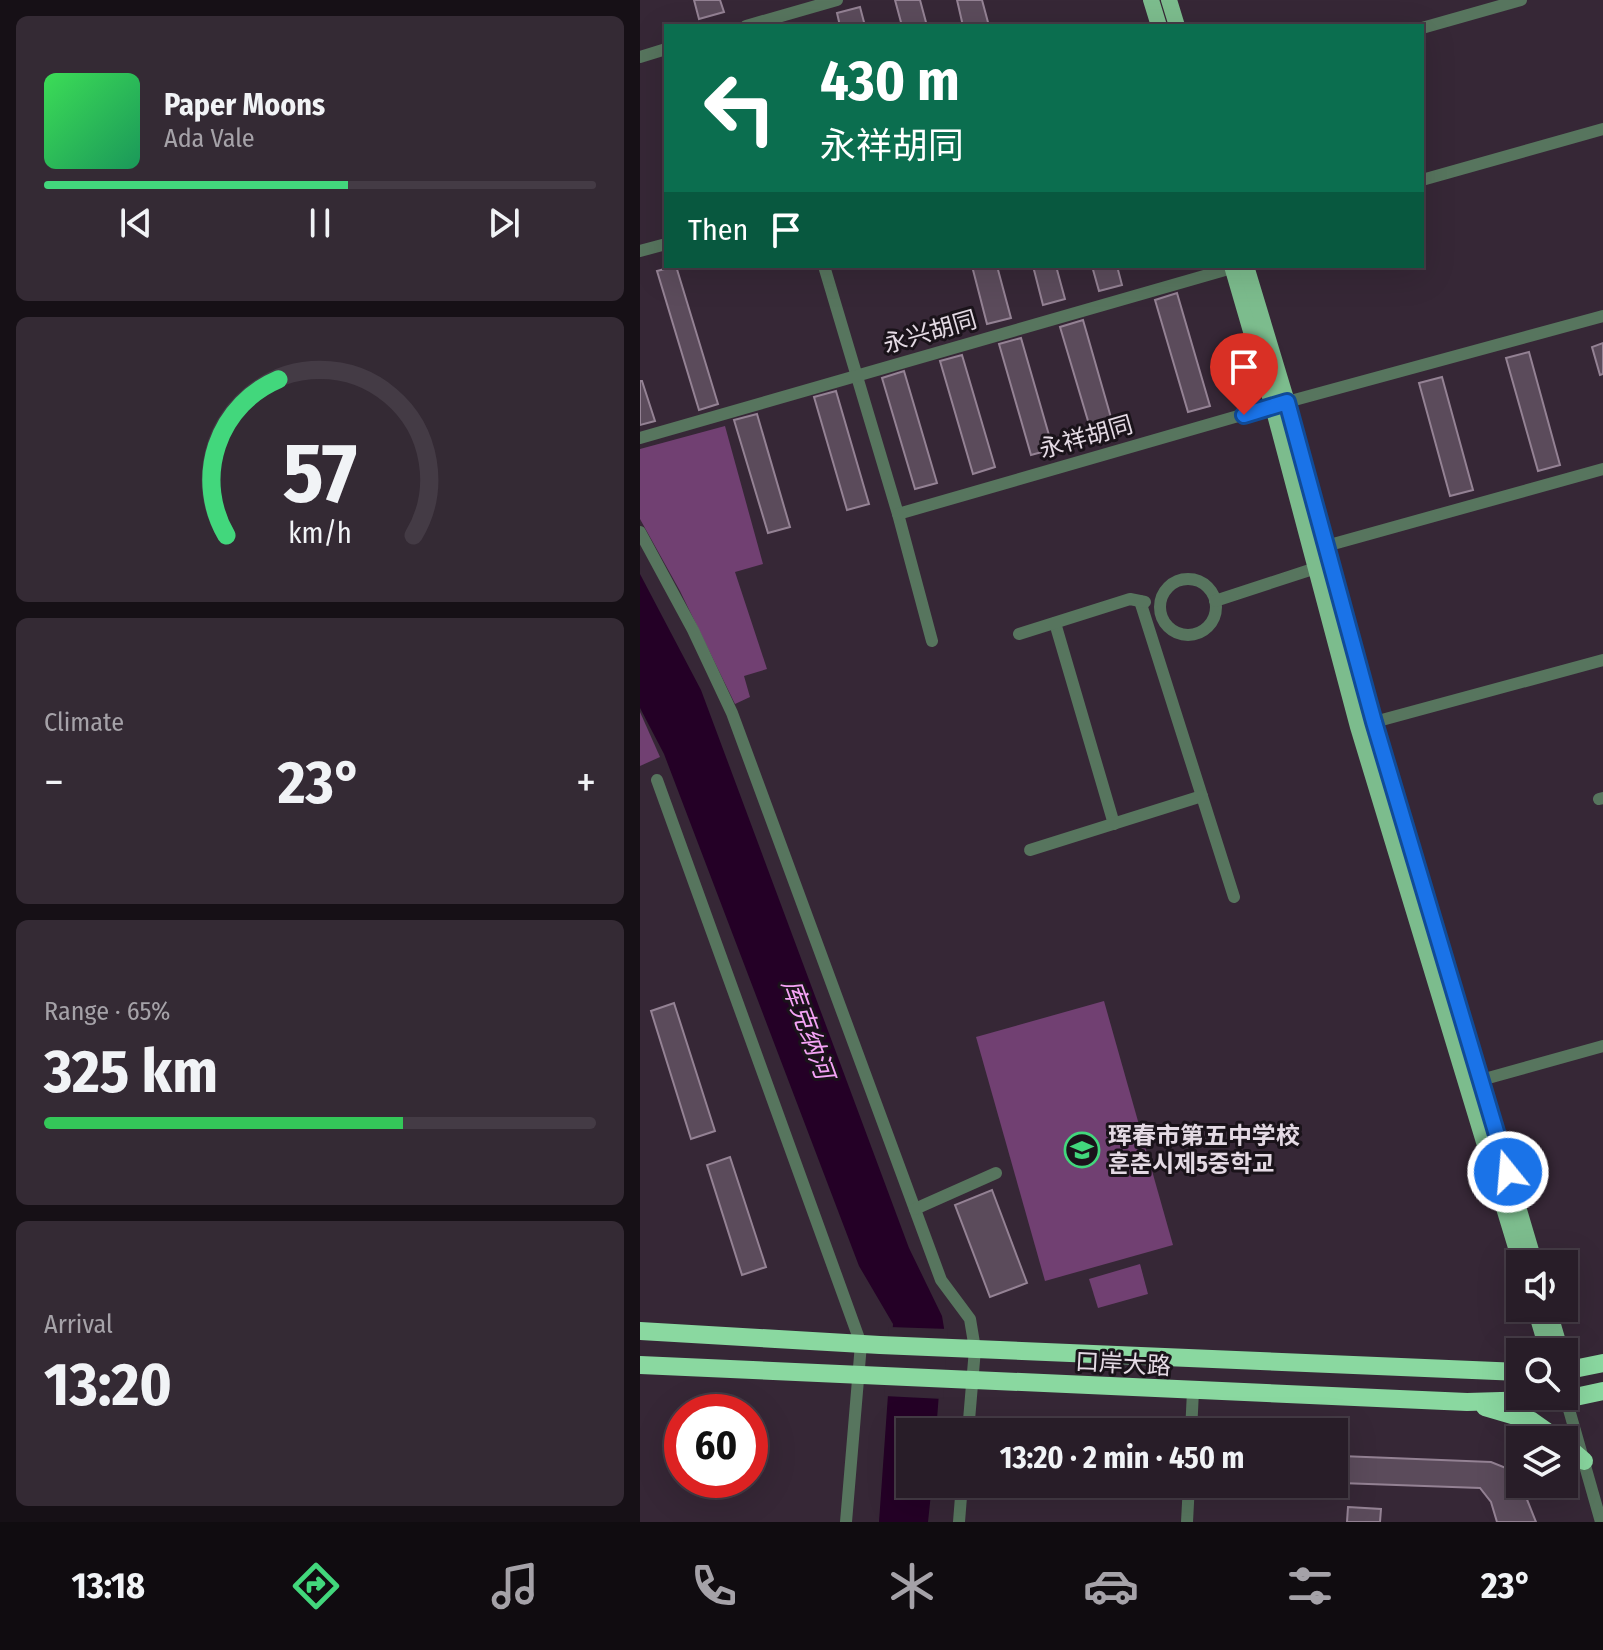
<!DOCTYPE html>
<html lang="en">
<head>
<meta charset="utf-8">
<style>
	:root { --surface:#281d28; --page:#342a34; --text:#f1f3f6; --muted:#a5a2a8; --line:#443b45; --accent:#42d77c }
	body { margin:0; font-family:"Fira Sans Condensed","Noto Sans SC","Noto Sans KR",sans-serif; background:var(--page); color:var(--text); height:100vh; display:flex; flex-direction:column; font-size:30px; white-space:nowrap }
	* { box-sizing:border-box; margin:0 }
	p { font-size:26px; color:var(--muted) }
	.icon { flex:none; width:44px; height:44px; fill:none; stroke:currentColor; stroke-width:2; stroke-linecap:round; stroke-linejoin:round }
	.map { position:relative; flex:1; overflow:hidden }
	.side { display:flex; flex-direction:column; gap:16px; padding:16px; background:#161016; width:640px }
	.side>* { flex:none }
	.top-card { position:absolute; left:24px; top:24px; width:760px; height:244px; border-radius:0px; box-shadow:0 8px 32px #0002,0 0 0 2px var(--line); background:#0b6e4f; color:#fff; overflow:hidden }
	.controls { position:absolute; left:866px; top:1250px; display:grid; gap:16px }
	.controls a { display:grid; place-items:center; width:72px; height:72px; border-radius:0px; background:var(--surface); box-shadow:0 8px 32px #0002,0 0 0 2px var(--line); font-size:40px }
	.speed { position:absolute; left:24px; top:1394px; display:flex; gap:16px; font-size:40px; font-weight:700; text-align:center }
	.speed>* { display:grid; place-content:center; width:104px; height:104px; border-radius:50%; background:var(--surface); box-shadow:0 8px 32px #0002,0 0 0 2px var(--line); line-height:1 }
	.speed .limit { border:12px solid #d22; background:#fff; color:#111 }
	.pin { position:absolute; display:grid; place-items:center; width:68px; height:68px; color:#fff; margin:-82px -34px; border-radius:50% 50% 50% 0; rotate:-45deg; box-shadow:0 0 8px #0007 }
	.pin .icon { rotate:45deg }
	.me { position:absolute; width:88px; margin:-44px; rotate:343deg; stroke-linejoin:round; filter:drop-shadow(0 0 6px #0008) }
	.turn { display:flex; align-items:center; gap:28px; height:168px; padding:0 24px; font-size:36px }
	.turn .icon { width:104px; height:104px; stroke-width:2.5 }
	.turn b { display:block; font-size:56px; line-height:68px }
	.then { display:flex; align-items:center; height:76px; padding:0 24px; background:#0003; gap:16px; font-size:30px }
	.big { font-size:60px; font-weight:700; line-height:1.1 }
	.side .widget { flex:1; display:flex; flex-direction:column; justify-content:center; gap:12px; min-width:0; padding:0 28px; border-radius:12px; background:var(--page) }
	.side .dial { align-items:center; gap:0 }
	.dial svg { height:208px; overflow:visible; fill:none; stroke:var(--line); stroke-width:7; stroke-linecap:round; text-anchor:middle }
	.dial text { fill:var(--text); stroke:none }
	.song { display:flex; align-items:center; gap:24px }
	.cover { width:96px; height:96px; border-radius:12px; background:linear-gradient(135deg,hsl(130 70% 55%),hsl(150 70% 35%)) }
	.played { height:8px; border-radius:4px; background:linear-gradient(90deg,var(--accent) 55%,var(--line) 55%) }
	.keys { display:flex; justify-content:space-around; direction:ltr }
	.heat { display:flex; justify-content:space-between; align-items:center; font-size:44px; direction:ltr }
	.charge { height:12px; border-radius:6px; background:linear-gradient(90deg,#34c759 65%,var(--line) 0) }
	.trip { position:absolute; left:256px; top:1418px; width:452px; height:80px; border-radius:0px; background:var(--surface); box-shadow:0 8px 32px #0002,0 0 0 2px var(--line); font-weight:700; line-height:80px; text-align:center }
	.tabs { display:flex; height:128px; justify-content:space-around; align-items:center; background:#100c10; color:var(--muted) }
	.tabs .icon { width:56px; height:56px }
	.tabs .selected { color:var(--accent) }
	.tabs b { font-size:36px; color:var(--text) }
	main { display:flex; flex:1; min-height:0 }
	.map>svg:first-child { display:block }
	.green { fill:#714072 }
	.water { fill:#240026 }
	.pier { fill:#362736 }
	.building { fill:#5b4b5b; stroke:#948294; stroke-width:2 }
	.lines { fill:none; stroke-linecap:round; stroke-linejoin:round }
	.minor { stroke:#57755e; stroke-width:12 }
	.major { stroke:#7cbc8d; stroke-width:16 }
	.highway { stroke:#8ad8a0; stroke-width:18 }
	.route-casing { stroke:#114b97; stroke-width:20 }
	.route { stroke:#1a73e8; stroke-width:14 }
	.labels { text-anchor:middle; stroke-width:6; stroke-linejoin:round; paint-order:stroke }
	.street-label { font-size:24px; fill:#e4dae4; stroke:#1a131a }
	.poi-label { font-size:24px; font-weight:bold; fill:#e4dae4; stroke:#1a131a; text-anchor:start }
	.water-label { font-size:26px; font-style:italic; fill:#f4a3f5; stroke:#1a131a }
</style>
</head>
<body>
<main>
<section class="side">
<div class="widget">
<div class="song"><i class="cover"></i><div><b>Paper Moons</b><p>Ada Vale</p></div></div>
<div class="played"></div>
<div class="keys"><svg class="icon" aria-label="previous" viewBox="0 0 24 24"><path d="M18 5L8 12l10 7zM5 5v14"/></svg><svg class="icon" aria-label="pause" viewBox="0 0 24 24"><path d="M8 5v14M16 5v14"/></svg><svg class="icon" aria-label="next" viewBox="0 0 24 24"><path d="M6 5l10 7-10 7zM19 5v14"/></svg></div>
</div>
<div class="widget dial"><svg viewBox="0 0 100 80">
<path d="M14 69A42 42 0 1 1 86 69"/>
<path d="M14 69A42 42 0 0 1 34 9" stroke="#42d77c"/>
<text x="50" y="56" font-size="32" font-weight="700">57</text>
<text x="50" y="72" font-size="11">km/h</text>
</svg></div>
<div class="widget"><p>Climate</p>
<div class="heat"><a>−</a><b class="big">23°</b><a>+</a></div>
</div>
<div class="widget"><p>Range · 65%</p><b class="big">325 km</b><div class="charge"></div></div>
<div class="widget"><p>Arrival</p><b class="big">13:20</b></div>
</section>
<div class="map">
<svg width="963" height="1522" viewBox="0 0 963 1522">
	<rect width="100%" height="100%" fill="#362736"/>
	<g class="green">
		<polygon points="85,426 123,564 95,572 127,669 104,676 110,697 95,704 40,591 0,519 0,449"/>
		<polygon points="0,712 20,757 0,766"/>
		<polygon points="464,1001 533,1245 405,1281 336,1037"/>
		<polygon points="500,1264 508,1294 458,1308 449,1279"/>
	</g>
	<polygon class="water" points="0,574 61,690 269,1248 302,1316 304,1328 296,1432 270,1432 270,1484 292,1484 288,1522 239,1522 253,1324 219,1266 24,754 0,708"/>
	<polygon class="pier" points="249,1327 308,1329 303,1399 244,1396"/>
	<g class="building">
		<polygon points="54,0 80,0 84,12 59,19"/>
		<polygon points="255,0 280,0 287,26 262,26"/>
		<polygon points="317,0 342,0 349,26 323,26"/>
		<polygon points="220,7 225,26 200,26 197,13"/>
		<polygon points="36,266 78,404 59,410 17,271"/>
		<polygon points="332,266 357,266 371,318 347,324"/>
		<polygon points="393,266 416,266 425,299 403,305"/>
		<polygon points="452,266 477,266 482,285 459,291"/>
		<polygon points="537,293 570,406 548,412 515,300"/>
		<polygon points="443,320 476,435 454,441 420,327"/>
		<polygon points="381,338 413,449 391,455 359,344"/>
		<polygon points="963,343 963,374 960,375 952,347"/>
		<polygon points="889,352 920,465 898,471 866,358"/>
		<polygon points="322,355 355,467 333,474 300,361"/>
		<polygon points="264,371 297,483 275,489 242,378"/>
		<polygon points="802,377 833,490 810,496 779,383"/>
		<polygon points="0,381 2,381 15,421 0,425"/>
		<polygon points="196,391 229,504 207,510 174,397"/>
		<polygon points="117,414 150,527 128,533 94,420"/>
		<polygon points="34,1003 75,1131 51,1139 11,1011"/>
		<polygon points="90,1157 126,1267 102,1275 67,1165"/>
		<polygon points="352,1190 387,1283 350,1297 315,1205"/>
		<polygon points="701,1456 851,1462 876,1472 896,1522 857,1522 851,1502 840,1488 701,1483"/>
		<polygon points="708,1507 741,1509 740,1522 707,1522"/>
	</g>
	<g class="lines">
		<g class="minor">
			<polyline points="106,26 197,0"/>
			<polyline points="782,28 881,0"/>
			<polyline points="0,57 26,49"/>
			<polyline points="782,180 963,129"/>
			<polyline points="0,251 26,244"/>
			<polyline points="184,266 258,514 292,641"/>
			<polyline points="0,438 592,268"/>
			<polyline points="258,514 647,402 963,316"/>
			<polyline points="0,532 53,630 92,713 301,1280 330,1319 335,1349 328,1432"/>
			<polyline points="686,546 963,469"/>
			<circle cx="548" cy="607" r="28"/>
			<polyline points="500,601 594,897"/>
			<polyline points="575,601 676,568"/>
			<polyline points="415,623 474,824"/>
			<polyline points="379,634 490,599 505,602"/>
			<polyline points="727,724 963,660"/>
			<polyline points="17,780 221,1344 206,1522"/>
			<polyline points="959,799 963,798"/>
			<polyline points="390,850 562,796"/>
			<polyline points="841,1080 963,1046"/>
			<polyline points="275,1209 356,1173"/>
			<polyline points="926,1399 961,1522"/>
			<polyline points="551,1432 553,1391"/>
			<polyline points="319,1522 322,1484"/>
			<polyline points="547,1522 549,1484"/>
		</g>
		<g class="major">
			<polyline points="511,0 519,26"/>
			<polyline points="529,0 537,26"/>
			<polyline points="592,266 633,407 718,727 881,1264"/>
			<polyline points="606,266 647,402 734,722 895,1264"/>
			<polyline points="895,1308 908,1352"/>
			<polyline points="908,1308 921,1352"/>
			<polyline points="924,1361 927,1370 926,1399"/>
		</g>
		<g class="highway">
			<polyline points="0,1331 240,1345 880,1372"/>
			<polyline points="0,1365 827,1402 926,1399 963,1391"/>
			<polyline points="924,1371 963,1363"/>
			<polyline points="845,1407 892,1421 919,1440"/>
			<polyline points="924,1444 944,1461"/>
		</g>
	</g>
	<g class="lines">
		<g class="route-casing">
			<polyline id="route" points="604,415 647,402 734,722 868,1172"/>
		</g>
		<use href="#route" class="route"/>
	</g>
	<defs>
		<g id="school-ring" transform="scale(1.8)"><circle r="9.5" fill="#1a131a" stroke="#42d77c" stroke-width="1.5"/><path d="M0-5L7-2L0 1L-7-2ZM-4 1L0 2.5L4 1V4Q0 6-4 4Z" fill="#42d77c"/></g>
	</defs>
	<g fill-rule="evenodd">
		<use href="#school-ring" x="442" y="1150"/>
	</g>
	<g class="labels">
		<g class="street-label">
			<text transform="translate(290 332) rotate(-16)" y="8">永兴胡同</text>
			<text transform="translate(446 437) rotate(-16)" y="8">永祥胡同</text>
			<text transform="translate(483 1364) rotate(3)" y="8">口岸大路</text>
		</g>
		<g class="poi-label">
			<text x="468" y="1144">珲春市第五中学校<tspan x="468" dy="28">훈춘시제5중학교</tspan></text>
		</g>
		<g class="water-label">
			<text transform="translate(168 1029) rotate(70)" y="9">库克纳河</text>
		</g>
	</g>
</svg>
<div class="controls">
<a><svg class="icon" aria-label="sound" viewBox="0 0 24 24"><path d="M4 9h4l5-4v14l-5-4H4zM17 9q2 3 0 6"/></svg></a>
<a><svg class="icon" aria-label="search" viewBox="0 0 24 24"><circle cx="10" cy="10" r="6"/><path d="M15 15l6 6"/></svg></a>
<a><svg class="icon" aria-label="layers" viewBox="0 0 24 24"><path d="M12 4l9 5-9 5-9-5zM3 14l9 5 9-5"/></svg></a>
</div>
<div class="speed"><div class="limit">60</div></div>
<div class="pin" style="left:604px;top:415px;background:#d93025"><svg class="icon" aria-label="arrive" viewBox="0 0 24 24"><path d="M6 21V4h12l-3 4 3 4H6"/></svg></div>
<svg class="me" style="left:868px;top:1172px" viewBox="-20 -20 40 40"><circle r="17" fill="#1a73e8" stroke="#fff" stroke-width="3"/><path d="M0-11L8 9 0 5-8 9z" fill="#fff"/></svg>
<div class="trip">13:20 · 2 min · 450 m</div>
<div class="top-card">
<div class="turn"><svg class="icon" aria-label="left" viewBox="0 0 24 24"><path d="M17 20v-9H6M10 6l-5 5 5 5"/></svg><div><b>430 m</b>永祥胡同</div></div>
<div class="then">Then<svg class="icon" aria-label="arrive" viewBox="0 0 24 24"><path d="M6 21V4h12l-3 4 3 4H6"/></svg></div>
</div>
</div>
</main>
<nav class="tabs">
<b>13:18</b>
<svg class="icon selected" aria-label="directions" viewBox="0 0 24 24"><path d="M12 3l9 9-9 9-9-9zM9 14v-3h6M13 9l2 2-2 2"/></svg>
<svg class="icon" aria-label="music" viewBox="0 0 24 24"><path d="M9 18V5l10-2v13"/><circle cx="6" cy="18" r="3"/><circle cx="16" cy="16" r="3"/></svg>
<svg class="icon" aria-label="phone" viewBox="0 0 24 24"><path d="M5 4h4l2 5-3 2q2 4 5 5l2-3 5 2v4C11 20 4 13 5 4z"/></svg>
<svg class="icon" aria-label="climate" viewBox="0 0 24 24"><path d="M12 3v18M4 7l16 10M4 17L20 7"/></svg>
<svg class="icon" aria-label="car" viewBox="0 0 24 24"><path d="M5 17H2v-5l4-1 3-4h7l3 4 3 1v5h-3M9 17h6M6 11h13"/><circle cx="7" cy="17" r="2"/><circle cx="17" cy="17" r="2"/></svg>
<svg class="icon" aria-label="filters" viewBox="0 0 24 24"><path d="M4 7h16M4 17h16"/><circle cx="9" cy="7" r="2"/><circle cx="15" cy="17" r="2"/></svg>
<b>23°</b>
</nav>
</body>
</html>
